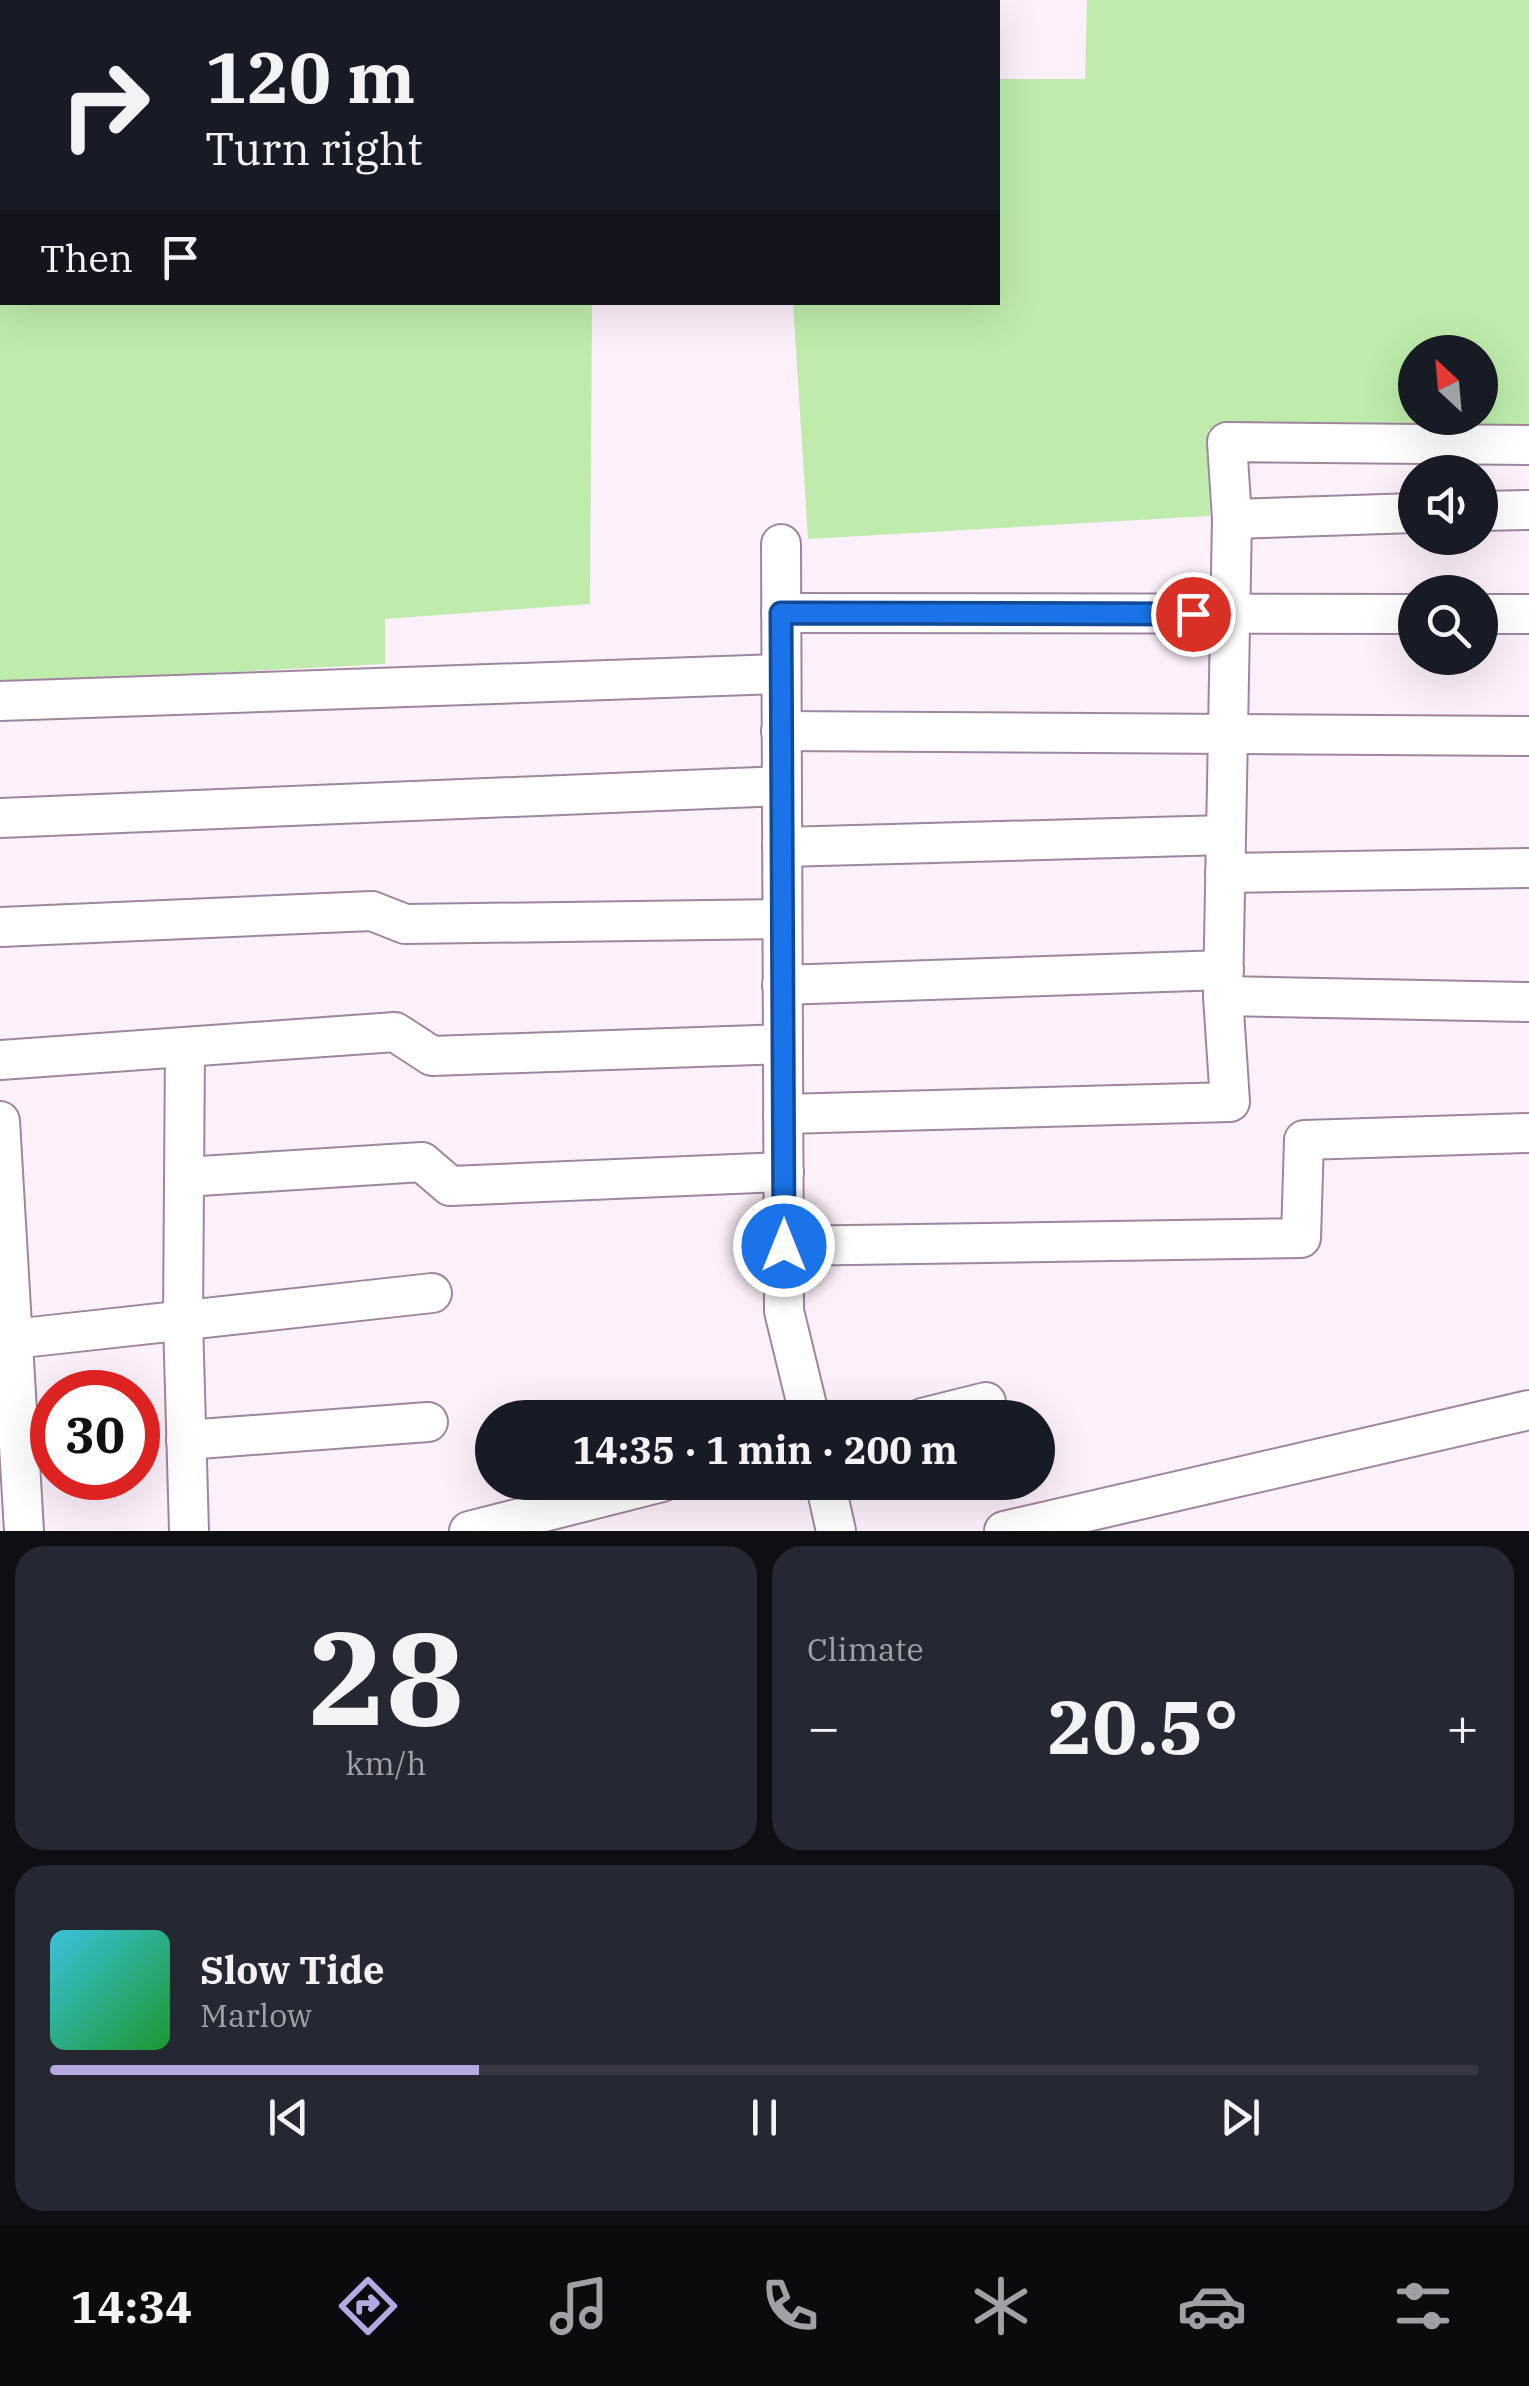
<!DOCTYPE html>
<html lang="en">
<head>
<meta charset="utf-8">
<style>
	:root { --surface:#171b24; --page:#242831; --text:#f1f3f6; --muted:#9ea1a6; --line:#363941; --accent:#b3aae2 }
	body { margin:0; font-family:"IBM Plex Serif",serif; background:var(--page); color:var(--text); height:100vh; display:flex; flex-direction:column; font-size:38px; white-space:nowrap }
	* { box-sizing:border-box; margin:0 }
	p { font-size:32px; color:var(--muted) }
	.icon { flex:none; width:55px; height:55px; fill:none; stroke:currentColor; stroke-width:2; stroke-linecap:round; stroke-linejoin:round }
	.map { position:relative; height:1531px; overflow:hidden }
	.details { display:flex; flex-direction:column; gap:15px; padding:15px; background:#0d0f14; flex:1 }
	.details>* { flex:none }
	.top-card { position:absolute; left:0px; top:0px; width:1000px; height:305px; box-shadow:0 10px 40px #0002; background:#171b24; color:var(--text); overflow:hidden }
	.needle { width:65px; rotate:334deg }
	.buttons { position:absolute; left:1398px; top:335px; display:grid; gap:20px }
	.buttons a { display:grid; place-items:center; width:100px; height:100px; border-radius:50%; background:var(--surface); box-shadow:0 10px 40px #0002; font-size:50px }
	.speed { position:absolute; left:30px; top:1370px; display:flex; gap:20px; font-size:50px; font-weight:700; text-align:center }
	.speed>* { display:grid; place-content:center; width:130px; height:130px; border-radius:50%; background:var(--surface); box-shadow:0 10px 40px #0002; line-height:1 }
	.speed .limit { border:15px solid #d22; background:#fff; color:#111 }
	.pin { position:absolute; display:grid; place-items:center; width:85px; height:85px; color:#fff; margin:-42px; border:5px solid #fff; border-radius:50%; box-shadow:0 2px 10px #0007 }
	.me { position:absolute; width:110px; margin:-55px; rotate:0deg; stroke-linejoin:round; filter:drop-shadow(0 0 8px #0008) }
	.turn { display:flex; align-items:center; gap:35px; height:210px; padding:0 40px; font-size:45px }
	.turn .icon { width:130px; height:130px; stroke-width:2.5 }
	.turn b { display:block; font-size:70px; line-height:85px }
	.then { display:flex; align-items:center; height:95px; padding:0 40px; background:#0003; gap:20px; font-size:38px }
	.big { font-size:75px; font-weight:700; line-height:1.1 }
	.details .card { flex:1; display:flex; flex-direction:column; justify-content:center; gap:15px; min-width:0; padding:0 35px; border-radius:30px; background:var(--page) }
	.details .dial { align-items:center; gap:0 }
	.dial b { font-size:130px; line-height:1 }
	.song { display:flex; align-items:center; gap:30px }
	.cover { width:120px; height:120px; border-radius:15px; background:linear-gradient(135deg,hsl(190 70% 55%),hsl(130 70% 35%)) }
	.played { height:10px; border-radius:5px; background:linear-gradient(90deg,var(--accent) 30%,var(--line) 30%) }
	.keys { display:flex; justify-content:space-around; direction:ltr }
	.heat { display:flex; justify-content:space-between; align-items:center; font-size:55px; direction:ltr }
	.details .tiles { flex:1; display:grid; gap:15px; grid-template-columns:1fr 1fr }
	.card:last-child { grid-column:span 2 }
	.trip { position:absolute; left:475px; top:1400px; width:580px; height:100px; border-radius:50px; background:var(--surface); box-shadow:0 10px 40px #0002; font-weight:700; line-height:100px; text-align:center }
	.tabs { display:flex; height:160px; justify-content:space-around; align-items:center; background:#090b0e; color:var(--muted) }
	.tabs .icon { width:70px; height:70px }
	.tabs .current { color:var(--accent) }
	.tabs b { font-size:45px; color:var(--text) }
	.map>svg:first-child { display:block }
	.green { fill:#bfecac; fill-rule:evenodd }
	.lines { fill:none; stroke-linecap:round; stroke-linejoin:round }
	.street-casing { stroke:#a0859e; stroke-width:42 }
	.street { stroke:#fff; stroke-width:38 }
	.route-casing { stroke:#114b97; stroke-width:25 }
	.route { stroke:#1a73e8; stroke-width:18 }
</style>
</head>
<body>
<div class="map">
<svg width="1529" height="1531" viewBox="0 0 1529 1531">
	<rect width="100%" height="100%" fill="#fcf0fb"/>
	<g class="green">
		<path d="M 1087,0 L 1529,0 L 1529,431 L 1208,430 L 1210,516 L 808,539 L 793,303 L 998,302 L 998,79 L 1085,79 ZM 1415,352 L 1480,352 L 1480,418 L 1415,418 Z"/>
		<polygon points="0,73 2,302 592,303 590,604 385,619 385,664 0,684"/>
	</g>
	<g class="lines">
		<g class="street-casing">
			<g id="street">
				<polyline points="1480,511 1529,510"/>
				<polyline points="1232,519 1415,513"/>
				<polyline points="781,544 784,1311 810,1418"/>
				<polyline points="781,613 1415,614"/>
				<polyline points="1480,614 1529,614"/>
				<polyline points="0,701 781,674"/>
				<polyline points="781,731 1529,736"/>
				<polyline points="0,818 781,786"/>
				<polyline points="782,847 1226,835"/>
				<polyline points="1225,873 1529,868"/>
				<polyline points="0,927 372,911 405,924 782,919"/>
				<polyline points="782,985 1224,970"/>
				<polyline points="1223,996 1529,1002"/>
				<polyline points="185,1047 183,1321 189,1531"/>
				<polyline points="0,1060 395,1032 432,1056 783,1044"/>
				<polyline points="783,1114 1230,1102 1223,996 1232,519 1227,442 1529,445"/>
				<polyline points="0,1121 24,1531"/>
				<polyline points="184,1177 422,1162 450,1186 784,1172"/>
				<polyline points="784,1246 1301,1238 1304,1140 1529,1133"/>
				<polyline points="13,1339 432,1293"/>
				<polyline points="922,1418 986,1402"/>
				<polyline points="186,1440 428,1422"/>
				<polyline points="825,1482 836,1531"/>
				<polyline points="469,1531 662,1482"/>
				<polyline points="1004,1531 1529,1410"/>
			</g>
		</g>
		<use href="#street" class="street"/>
	</g>
	<g class="lines">
		<g class="route-casing">
			<polyline id="route" points="784,1246 781,613 1193,614"/>
		</g>
		<use href="#route" class="route"/>
	</g>
</svg>
<div class="buttons">
<a><svg class="needle" viewBox="-14 -14 28 28"><path d="M0-13l5 13h-10z" fill="#e53935"/><path d="M0 13l5-13h-10z" fill="#9ea1a6"/></svg></a>
<a><svg class="icon" aria-label="sound" viewBox="0 0 24 24"><path d="M4 9h4l5-4v14l-5-4H4zM17 9q2 3 0 6"/></svg></a>
<a><svg class="icon" aria-label="search" viewBox="0 0 24 24"><circle cx="10" cy="10" r="6"/><path d="M15 15l6 6"/></svg></a>
</div>
<div class="speed"><div class="limit">30</div></div>
<div class="pin" style="left:1193px;top:614px;background:#d93025"><svg class="icon" aria-label="arrive" viewBox="0 0 24 24"><path d="M6 21V4h12l-3 4 3 4H6"/></svg></div>
<svg class="me" style="left:784px;top:1246px" viewBox="-20 -20 40 40"><circle r="17" fill="#1a73e8" stroke="#fff" stroke-width="3"/><path d="M0-11L8 9 0 5-8 9z" fill="#fff"/></svg>
<div class="trip">14:35 · 1 min · 200 m</div>
<div class="top-card">
<div class="turn"><svg class="icon" aria-label="right" viewBox="0 0 24 24"><path d="M7 20v-9h11M14 6l5 5-5 5"/></svg><div><b>120 m</b>Turn right</div></div>
<div class="then">Then<svg class="icon" aria-label="arrive" viewBox="0 0 24 24"><path d="M6 21V4h12l-3 4 3 4H6"/></svg></div>
</div>
</div>
<section class="details">
<div class="tiles">
<div class="card dial"><b>28</b><p>km/h</p></div>
<div class="card"><p>Climate</p>
<div class="heat"><a>−</a><b class="big">20.5°</b><a>+</a></div>
</div>
<div class="card">
<div class="song"><i class="cover"></i><div><b>Slow Tide</b><p>Marlow</p></div></div>
<div class="played"></div>
<div class="keys"><svg class="icon" aria-label="previous" viewBox="0 0 24 24"><path d="M18 5L8 12l10 7zM5 5v14"/></svg><svg class="icon" aria-label="pause" viewBox="0 0 24 24"><path d="M8 5v14M16 5v14"/></svg><svg class="icon" aria-label="next" viewBox="0 0 24 24"><path d="M6 5l10 7-10 7zM19 5v14"/></svg></div>
</div>
</div>
</section>
<nav class="tabs">
<b>14:34</b>
<svg class="icon current" aria-label="directions" viewBox="0 0 24 24"><path d="M12 3l9 9-9 9-9-9zM9 14v-3h6M13 9l2 2-2 2"/></svg>
<svg class="icon" aria-label="music" viewBox="0 0 24 24"><path d="M9 18V5l10-2v13"/><circle cx="6" cy="18" r="3"/><circle cx="16" cy="16" r="3"/></svg>
<svg class="icon" aria-label="phone" viewBox="0 0 24 24"><path d="M5 4h4l2 5-3 2q2 4 5 5l2-3 5 2v4C11 20 4 13 5 4z"/></svg>
<svg class="icon" aria-label="climate" viewBox="0 0 24 24"><path d="M12 3v18M4 7l16 10M4 17L20 7"/></svg>
<svg class="icon" aria-label="car" viewBox="0 0 24 24"><path d="M5 17H2v-5l4-1 3-4h7l3 4 3 1v5h-3M9 17h6M6 11h13"/><circle cx="7" cy="17" r="2"/><circle cx="17" cy="17" r="2"/></svg>
<svg class="icon" aria-label="filters" viewBox="0 0 24 24"><path d="M4 7h16M4 17h16"/><circle cx="9" cy="7" r="2"/><circle cx="15" cy="17" r="2"/></svg>
</nav>
</body>
</html>
